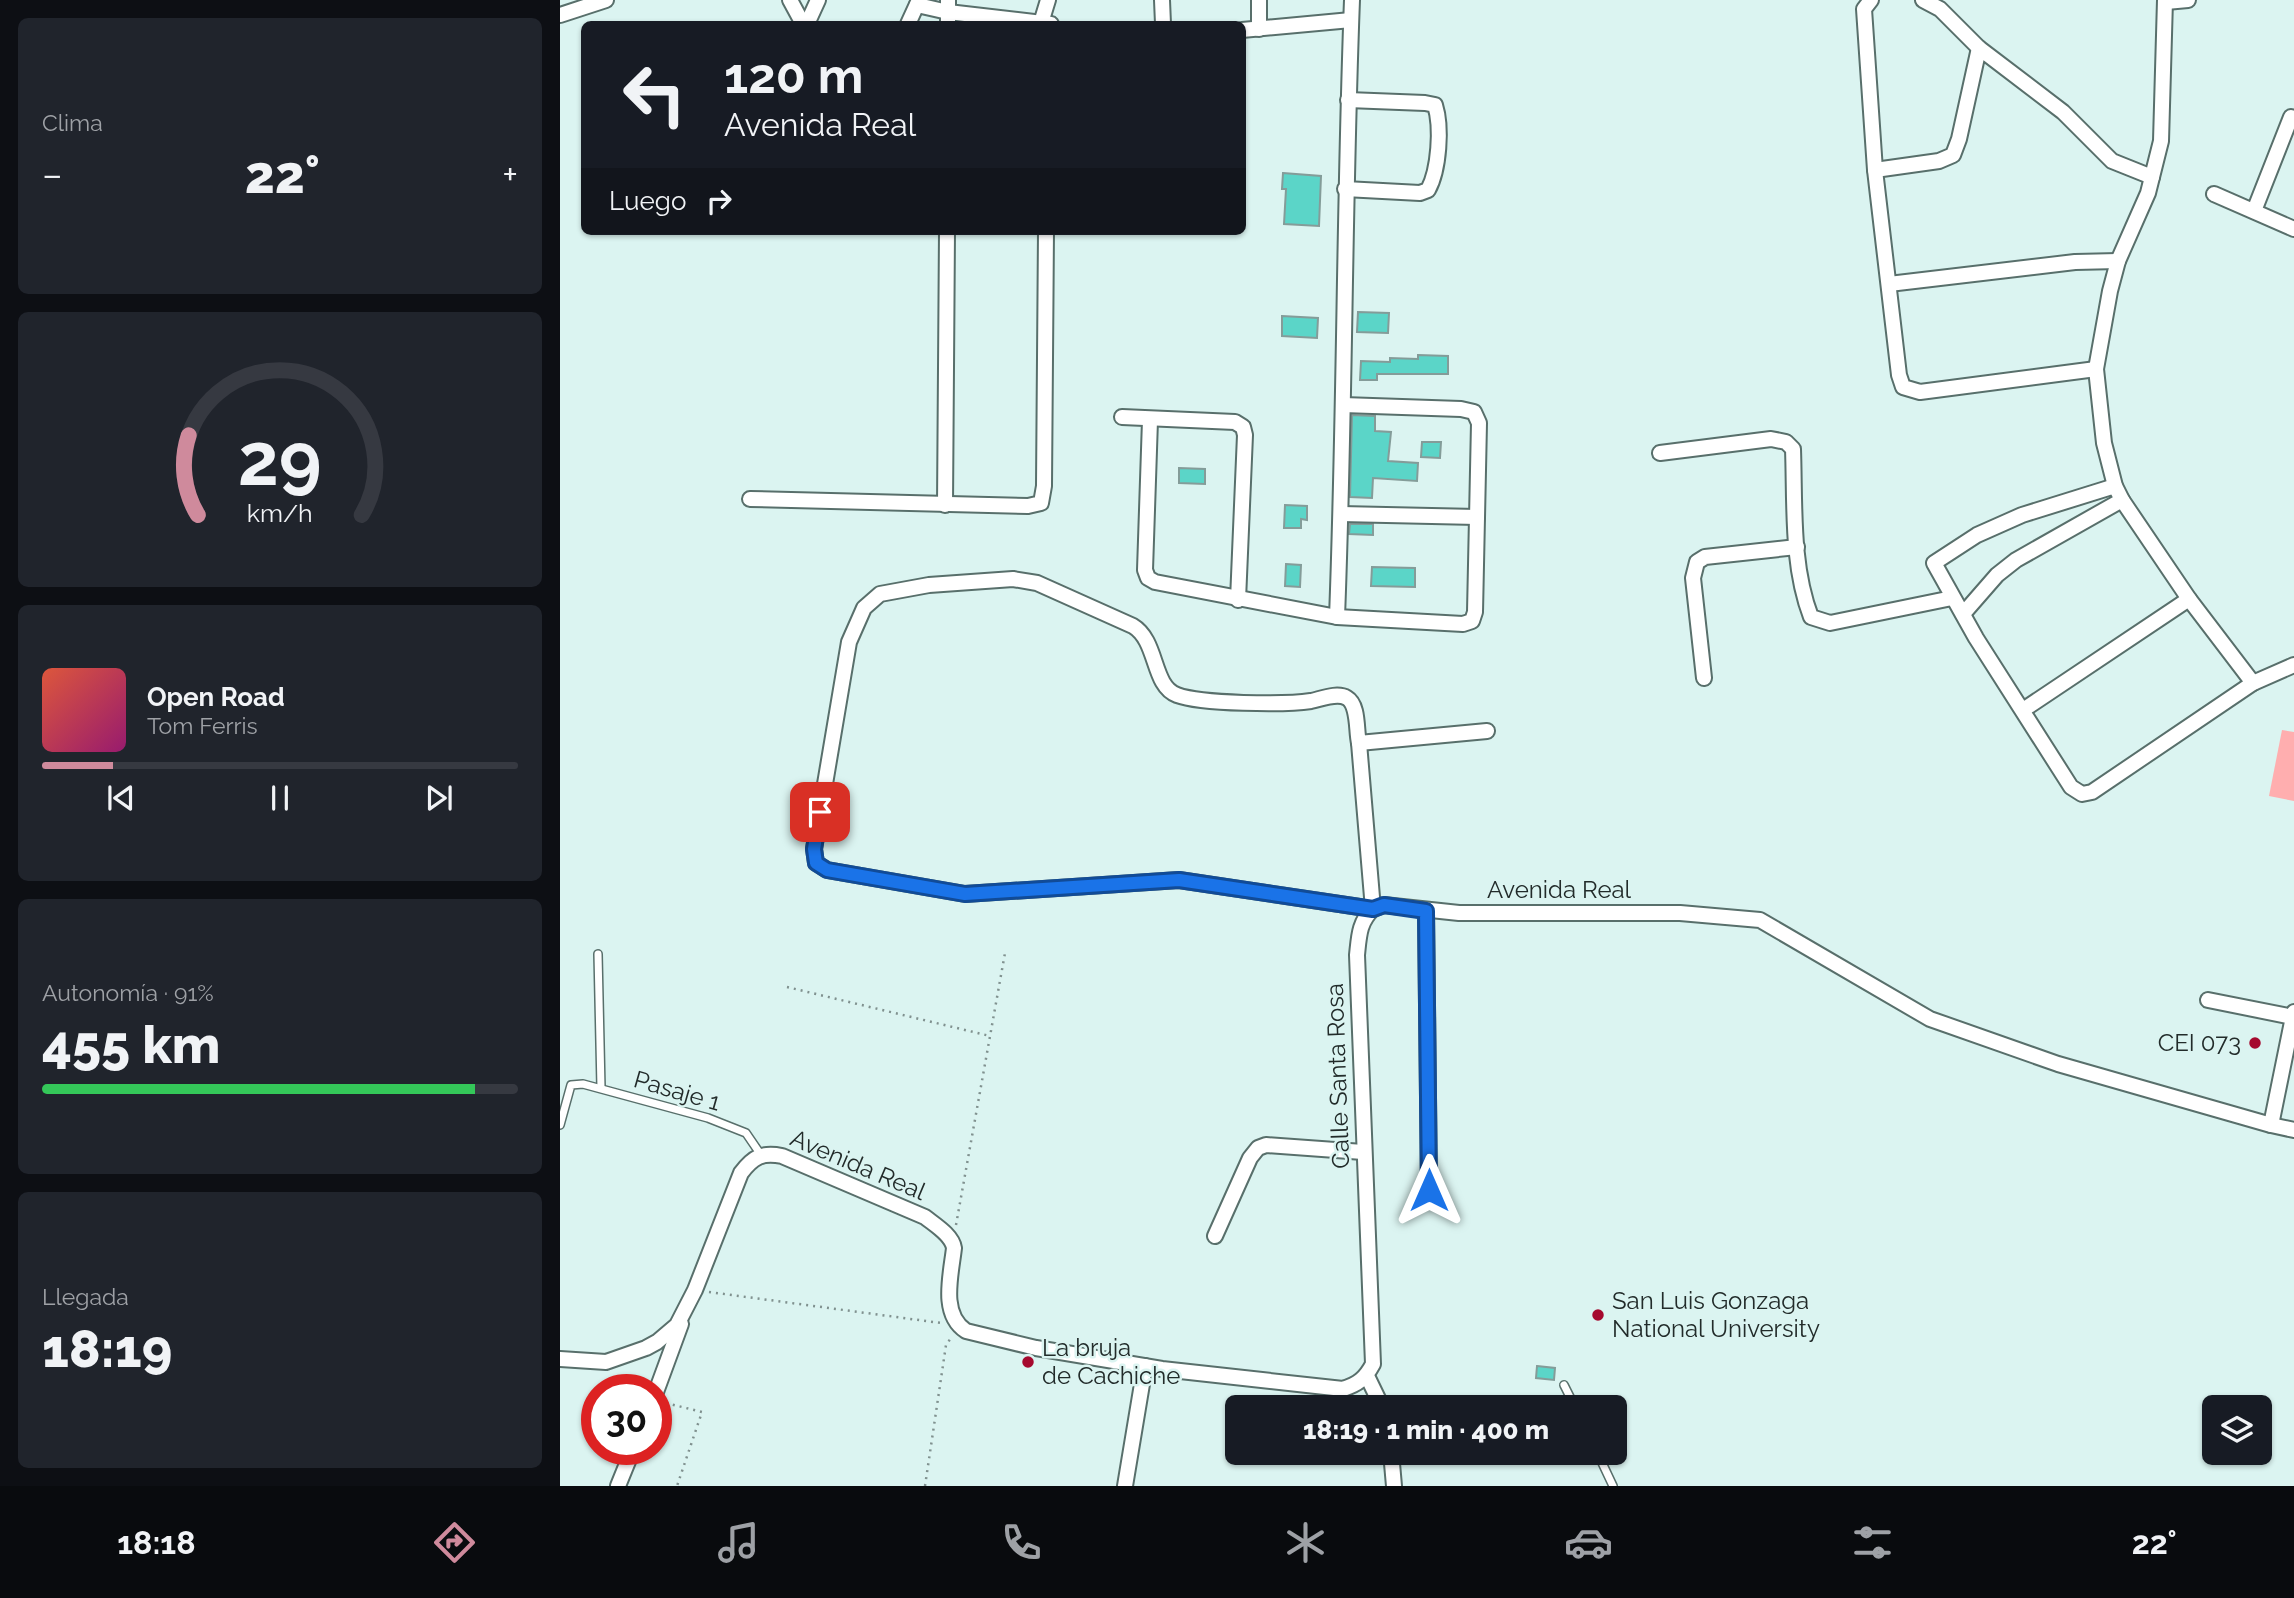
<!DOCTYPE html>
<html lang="es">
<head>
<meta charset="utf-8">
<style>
	:root { --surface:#171b24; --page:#20242c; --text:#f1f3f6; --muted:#9ea1a6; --line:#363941; --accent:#cf8a9c }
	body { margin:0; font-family:Raleway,sans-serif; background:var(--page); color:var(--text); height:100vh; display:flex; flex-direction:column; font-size:26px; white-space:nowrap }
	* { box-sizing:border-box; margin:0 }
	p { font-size:23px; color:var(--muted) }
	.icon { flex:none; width:38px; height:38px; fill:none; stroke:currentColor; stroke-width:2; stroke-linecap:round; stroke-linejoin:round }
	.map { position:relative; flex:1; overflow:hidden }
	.details { display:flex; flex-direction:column; gap:18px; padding:18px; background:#0d0f14; width:560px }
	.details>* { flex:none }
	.hud { position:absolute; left:21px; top:21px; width:665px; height:214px; border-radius:10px; box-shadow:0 2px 5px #0004; background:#171b24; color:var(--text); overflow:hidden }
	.controls { position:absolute; left:1642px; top:1395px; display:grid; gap:14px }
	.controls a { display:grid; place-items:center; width:70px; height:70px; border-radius:10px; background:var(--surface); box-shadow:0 2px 5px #0004; font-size:35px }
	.speed { position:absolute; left:21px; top:1374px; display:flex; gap:14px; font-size:35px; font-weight:700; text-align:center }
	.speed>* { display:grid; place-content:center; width:91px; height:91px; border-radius:50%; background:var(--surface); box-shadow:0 2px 5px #0004; line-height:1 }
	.speed .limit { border:10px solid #d22; background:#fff; color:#111 }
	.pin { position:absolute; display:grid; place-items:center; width:60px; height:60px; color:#fff; margin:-30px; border-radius:14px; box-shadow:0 4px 10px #0006 }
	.me { position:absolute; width:77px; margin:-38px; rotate:0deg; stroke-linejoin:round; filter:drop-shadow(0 0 5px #0008) }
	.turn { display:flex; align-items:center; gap:24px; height:147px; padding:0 28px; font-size:32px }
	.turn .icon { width:91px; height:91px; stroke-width:2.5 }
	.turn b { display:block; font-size:49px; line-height:60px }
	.then { display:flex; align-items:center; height:66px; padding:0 28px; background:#0003; gap:14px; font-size:26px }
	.big { font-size:52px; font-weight:800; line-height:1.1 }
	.details .tile { flex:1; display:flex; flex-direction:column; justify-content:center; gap:10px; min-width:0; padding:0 24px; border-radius:10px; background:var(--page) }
	.details .dial { align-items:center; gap:0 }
	.dial svg { height:182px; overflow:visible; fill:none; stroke:var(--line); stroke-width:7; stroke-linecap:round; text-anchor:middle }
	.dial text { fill:var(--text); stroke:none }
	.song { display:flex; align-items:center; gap:21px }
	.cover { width:84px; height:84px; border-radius:10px; background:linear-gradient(135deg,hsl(10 70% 55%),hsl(320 70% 35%)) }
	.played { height:7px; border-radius:4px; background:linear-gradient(90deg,var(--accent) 15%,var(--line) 15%) }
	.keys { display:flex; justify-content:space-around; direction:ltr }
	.heat { display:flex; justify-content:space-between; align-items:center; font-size:38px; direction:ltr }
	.charge { height:10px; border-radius:5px; background:linear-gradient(90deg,#34c759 91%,var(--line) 0) }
	.trip { position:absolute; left:665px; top:1395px; width:402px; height:70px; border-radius:10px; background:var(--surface); box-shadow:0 2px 5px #0004; font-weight:800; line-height:70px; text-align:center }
	.tabs { display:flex; height:112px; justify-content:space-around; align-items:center; background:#090b0e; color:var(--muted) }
	.tabs .icon { width:49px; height:49px }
	.tabs .on { color:var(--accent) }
	.tabs b { font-size:32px; color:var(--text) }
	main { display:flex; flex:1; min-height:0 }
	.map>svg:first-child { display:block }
	.green { fill:#ffaeaf }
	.building { fill:#5bd5c8; stroke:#849c99; stroke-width:2 }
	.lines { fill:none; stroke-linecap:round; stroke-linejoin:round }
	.lane-casing { stroke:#586f6b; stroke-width:10 }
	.street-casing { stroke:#586f6b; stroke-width:18 }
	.path { stroke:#80918f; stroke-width:2.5; stroke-dasharray:2 5; stroke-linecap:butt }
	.lane { stroke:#fff; stroke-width:7 }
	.street { stroke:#fff; stroke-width:14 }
	.route-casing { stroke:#114b97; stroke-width:18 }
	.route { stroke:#1a73e8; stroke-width:12 }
	.poi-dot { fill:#a5092e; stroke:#dbf4f1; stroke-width:2.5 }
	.labels { text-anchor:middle; stroke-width:5; stroke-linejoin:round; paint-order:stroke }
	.street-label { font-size:24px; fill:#222b2a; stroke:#dbf4f1 }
	.poi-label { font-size:24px; fill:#222b2a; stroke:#dbf4f1; text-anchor:start }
</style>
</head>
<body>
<main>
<section class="details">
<div class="tile"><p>Clima</p>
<div class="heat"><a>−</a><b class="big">22°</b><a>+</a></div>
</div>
<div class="tile dial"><svg viewBox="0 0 100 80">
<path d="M14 69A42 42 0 1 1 86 69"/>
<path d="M14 69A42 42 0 0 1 10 34" stroke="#cf8a9c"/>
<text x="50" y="56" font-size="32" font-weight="700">29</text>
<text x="50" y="72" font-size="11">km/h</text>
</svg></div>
<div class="tile">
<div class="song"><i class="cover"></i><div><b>Open Road</b><p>Tom Ferris</p></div></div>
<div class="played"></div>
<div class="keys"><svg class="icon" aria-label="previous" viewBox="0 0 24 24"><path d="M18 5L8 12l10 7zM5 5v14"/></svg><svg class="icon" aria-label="pause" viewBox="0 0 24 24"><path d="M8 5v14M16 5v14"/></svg><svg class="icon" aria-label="next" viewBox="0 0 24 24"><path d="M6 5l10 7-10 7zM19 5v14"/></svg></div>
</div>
<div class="tile"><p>Autonomía · 91%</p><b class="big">455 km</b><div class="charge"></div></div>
<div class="tile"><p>Llegada</p><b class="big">18:19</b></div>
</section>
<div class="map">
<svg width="1734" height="1486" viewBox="0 0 1734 1486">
	<rect width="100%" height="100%" fill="#dbf4f1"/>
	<polygon class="green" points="1722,730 1734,732 1734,801 1709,796"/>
	<g class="building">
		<polygon points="723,173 761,176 759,226 724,224 726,189 722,189"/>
		<polygon points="798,312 829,313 828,333 797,332"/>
		<polygon points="722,316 758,318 757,338 722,336"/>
		<polygon points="858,355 888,356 888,374 817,374 817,380 800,380 801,361 830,362 830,358 858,359"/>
		<polygon points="792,415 815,416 815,431 831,432 828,461 858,463 857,481 813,478 812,498 790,497"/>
		<polygon points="862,442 881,442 880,458 861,457"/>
		<polygon points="619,468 645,469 645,484 619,483"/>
		<polygon points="725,505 747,506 747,520 741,519 741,528 724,528"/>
		<polygon points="790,524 813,524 813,535 789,534"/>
		<polygon points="726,564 741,565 740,587 725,586"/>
		<polygon points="812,567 855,568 855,587 811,586"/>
		<polygon points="977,1366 995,1368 994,1380 976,1378"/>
	</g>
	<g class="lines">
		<g class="lane-casing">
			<g id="lane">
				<polyline points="38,954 41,1088"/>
				<polyline points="0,1125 11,1085 23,1084 148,1118 186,1133 201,1155"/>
				<polyline points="1004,1385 1015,1407"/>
				<polyline points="1037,1452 1053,1486"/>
			</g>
		</g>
		<g class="street-casing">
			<g id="street">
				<polyline points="230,0 243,24"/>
				<polyline points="602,0 603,24"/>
				<polyline points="1311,0 1304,9 1315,170 1339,375 1343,387 1360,392 1536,369"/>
				<polyline points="1363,0 1380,9 1419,48"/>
				<polyline points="1605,0 1601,141 1588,193 1558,261 1550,291 1536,369 1544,443 1555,486 1562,500 1629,599 1693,683"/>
				<polyline points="1606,2 1628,0"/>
				<polyline points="357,5 388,12 491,24"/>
				<polyline points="0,15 46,0"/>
				<polyline points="481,23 488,0"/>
				<polyline points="247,24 258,0"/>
				<polyline points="348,24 359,0"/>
				<polyline points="388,24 388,0"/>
				<polyline points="699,29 699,0"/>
				<polyline points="682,30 791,20"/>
				<polyline points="1315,170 1379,161 1393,155 1399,139 1419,48 1503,112 1552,161 1592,177"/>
				<path d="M 785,189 L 860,193 L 868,190 C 879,170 882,127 875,105 L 865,103 L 788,100"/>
				<polyline points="1654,194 1734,229"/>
				<polyline points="1694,211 1731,117"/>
				<polyline points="1329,284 1515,262 1558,261"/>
				<polyline points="562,417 675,422 683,427 685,435 678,600"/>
				<polyline points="590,420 585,570 588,578 595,582 777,617 903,624 912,621 915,612 919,423 914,412 901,409 783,405"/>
				<path d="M 1100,453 L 1211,439 L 1226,442 L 1233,449 C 1235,504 1231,565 1251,617 L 1270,623 L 1392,598"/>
				<polyline points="1555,486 1462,515 1417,535 1374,563 1416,638 1511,787 1522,794 1532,792 1693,683 1734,665"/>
				<polyline points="190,499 468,506 481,503 484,486 486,231"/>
				<polyline points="385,505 387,231"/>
				<polyline points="781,514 917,517"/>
				<polyline points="1403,614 1437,575 1456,560 1562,500"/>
				<path d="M 777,617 C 785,412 784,206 792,0"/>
				<polyline points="1144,678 1133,578 1137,562 1145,557 1237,547"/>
				<polyline points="1463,710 1629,599"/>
				<path d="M 927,731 L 799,743 C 796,731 799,705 787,698 C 777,692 761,699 751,701 C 725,705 641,704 617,695 C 592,686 598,641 573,626 L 477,583 L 453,579 L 369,585 L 320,594 L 304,608 L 289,642 L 254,849 L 256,863 L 267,870 L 405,894 L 619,880 L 813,909 L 824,905 L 899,913 L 1120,913 L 1200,920 L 1370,1019 L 1498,1064 L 1711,1125 L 1734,1130"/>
				<polyline points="866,911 869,1190"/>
				<polyline points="1648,1000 1733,1017"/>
				<polyline points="1711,1125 1734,1012"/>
				<polyline points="655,1236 690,1158 698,1148 706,1145 803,1152"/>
				<path d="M 0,1359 L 46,1362 L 86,1348 L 97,1342 L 117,1325 L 135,1290 L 181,1173 C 193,1157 202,1152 222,1156 L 365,1217 C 375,1225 392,1235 394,1248 C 391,1275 380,1314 406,1331 L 476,1348 L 602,1369 L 783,1389 C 798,1384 805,1379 813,1364 L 797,955 C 799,936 799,922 813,909 L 799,743"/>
				<polyline points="807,1376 822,1407"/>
				<polyline points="96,1392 121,1324"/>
				<polyline points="831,1452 834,1486"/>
				<polyline points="58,1486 73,1449"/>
				<polyline points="565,1486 585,1366"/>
			</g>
		</g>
		<g class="path">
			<polyline points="227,987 430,1036"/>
			<polyline points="396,1225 445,953"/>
			<polyline points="149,1292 381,1323"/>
			<polyline points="106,1403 142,1412 117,1486"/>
			<polyline points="365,1486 386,1345 391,1338"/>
		</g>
		<use href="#lane" class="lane"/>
		<use href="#street" class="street"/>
	</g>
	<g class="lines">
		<g class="route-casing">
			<polyline id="route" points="260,812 254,849 256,863 267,870 405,894 619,880 813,909 824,905 866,911 869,1190"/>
		</g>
		<use href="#route" class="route"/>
	</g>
	<g class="poi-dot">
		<circle cx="1695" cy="1043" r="7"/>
		<circle cx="1038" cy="1315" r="7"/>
		<circle cx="468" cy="1362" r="7"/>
	</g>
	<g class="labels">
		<g class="street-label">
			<text x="999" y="898">Avenida Real</text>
			<text transform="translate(778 1076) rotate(-92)" y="8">Calle Santa Rosa</text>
			<text transform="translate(117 1091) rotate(16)" y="8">Pasaje 1</text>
			<text transform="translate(298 1165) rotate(23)" y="8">Avenida Real</text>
		</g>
		<g class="poi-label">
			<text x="1681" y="1051" text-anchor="end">CEI 073</text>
			<text x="1052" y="1309">San Luis Gonzaga<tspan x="1052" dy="28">National University</tspan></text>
			<text x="482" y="1356">La bruja<tspan x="482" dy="28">de Cachiche</tspan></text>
		</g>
	</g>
</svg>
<div class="controls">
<a><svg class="icon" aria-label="layers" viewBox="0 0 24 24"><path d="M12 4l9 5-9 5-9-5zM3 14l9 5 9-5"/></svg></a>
</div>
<div class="speed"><div class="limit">30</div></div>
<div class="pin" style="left:260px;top:812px;background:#d93025"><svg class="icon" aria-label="arrive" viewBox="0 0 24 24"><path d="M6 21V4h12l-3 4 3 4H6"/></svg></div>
<svg class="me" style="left:869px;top:1190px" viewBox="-20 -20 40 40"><path d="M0-17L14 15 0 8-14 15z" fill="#1a73e8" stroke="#fff" stroke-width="4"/></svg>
<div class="trip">18:19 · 1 min · 400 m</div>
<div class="hud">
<div class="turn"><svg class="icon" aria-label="left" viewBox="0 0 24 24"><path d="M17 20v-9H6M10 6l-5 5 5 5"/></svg><div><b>120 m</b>Avenida Real</div></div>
<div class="then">Luego<svg class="icon" aria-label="right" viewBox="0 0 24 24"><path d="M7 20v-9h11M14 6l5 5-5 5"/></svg></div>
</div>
</div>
</main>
<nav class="tabs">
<b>18:18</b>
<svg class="icon on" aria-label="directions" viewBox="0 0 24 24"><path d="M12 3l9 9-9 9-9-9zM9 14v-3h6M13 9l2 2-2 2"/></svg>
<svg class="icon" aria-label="music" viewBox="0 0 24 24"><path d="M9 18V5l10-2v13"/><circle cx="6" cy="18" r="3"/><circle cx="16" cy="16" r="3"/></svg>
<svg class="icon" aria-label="phone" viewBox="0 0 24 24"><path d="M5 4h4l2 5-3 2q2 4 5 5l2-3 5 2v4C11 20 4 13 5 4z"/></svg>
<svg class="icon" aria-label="climate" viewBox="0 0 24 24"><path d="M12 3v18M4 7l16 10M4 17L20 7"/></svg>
<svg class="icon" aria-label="car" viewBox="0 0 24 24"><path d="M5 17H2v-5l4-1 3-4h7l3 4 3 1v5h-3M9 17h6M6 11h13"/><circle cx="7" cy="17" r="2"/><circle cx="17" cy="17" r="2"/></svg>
<svg class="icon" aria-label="filters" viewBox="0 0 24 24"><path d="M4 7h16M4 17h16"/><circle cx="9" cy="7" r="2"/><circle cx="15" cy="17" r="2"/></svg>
<b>22°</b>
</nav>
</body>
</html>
